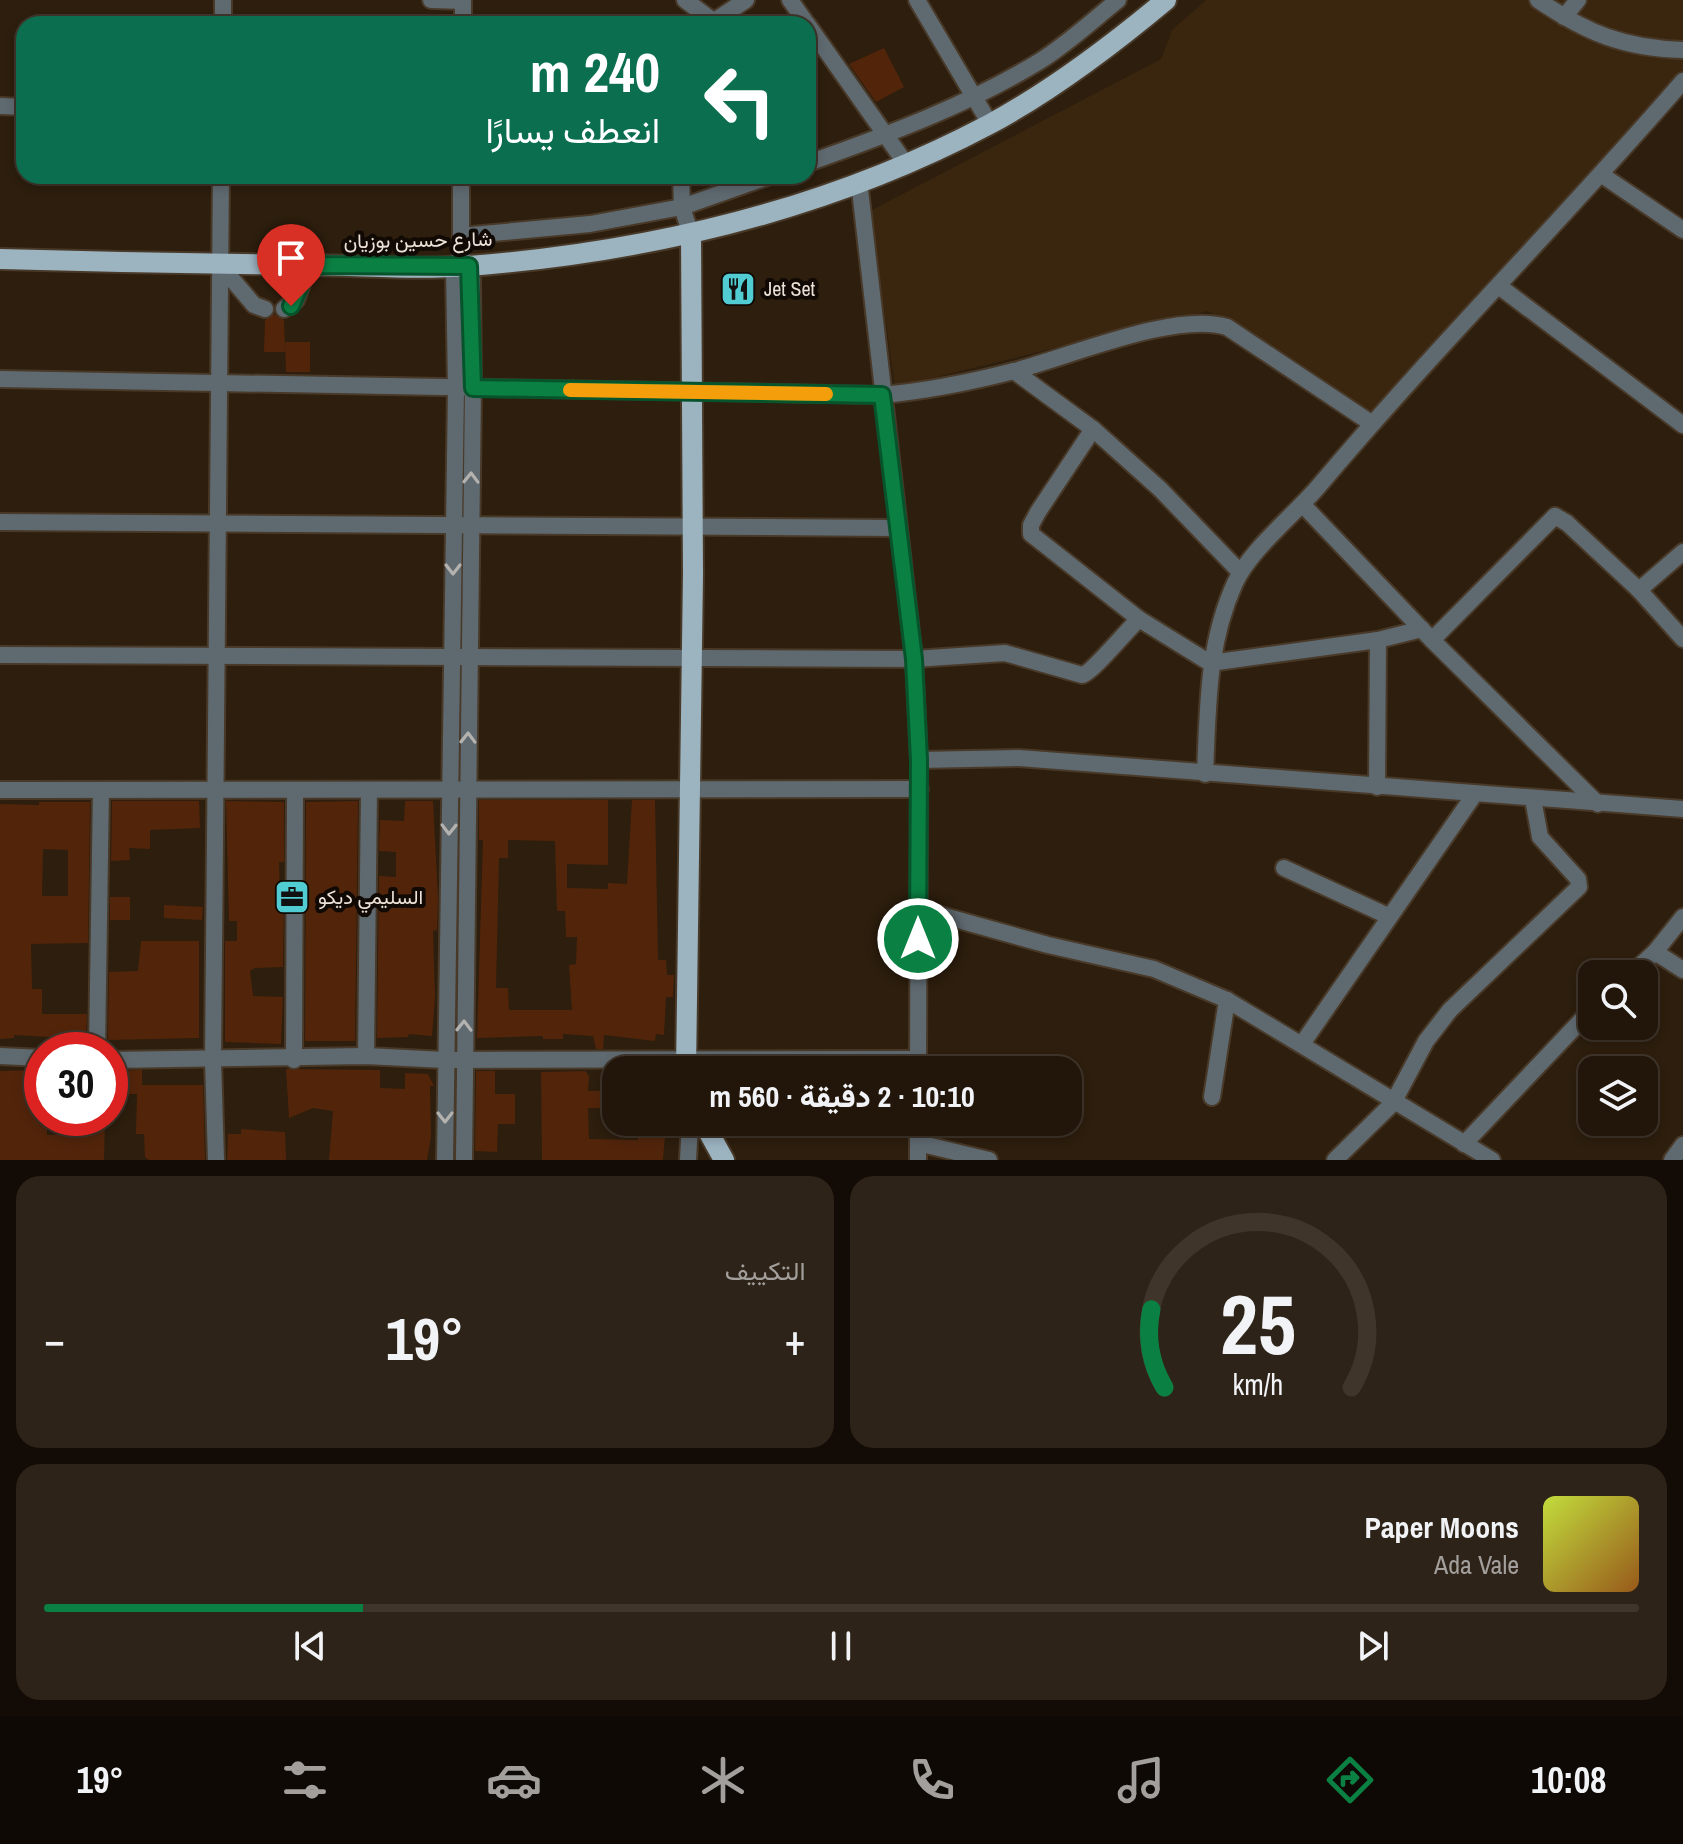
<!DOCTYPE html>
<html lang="ar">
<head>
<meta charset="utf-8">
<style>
	:root { --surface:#22160a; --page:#2e2318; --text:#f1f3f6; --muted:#a29f9c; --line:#3f352b; --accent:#0b8043 }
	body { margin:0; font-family:"Archivo Narrow",Vazirmatn,sans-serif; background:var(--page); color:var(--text); direction:rtl; height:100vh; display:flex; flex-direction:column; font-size:30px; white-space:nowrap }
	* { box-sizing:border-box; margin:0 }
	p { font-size:26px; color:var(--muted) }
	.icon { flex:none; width:44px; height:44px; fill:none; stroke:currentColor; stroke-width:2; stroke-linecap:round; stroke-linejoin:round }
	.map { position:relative; height:1160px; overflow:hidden; direction:ltr }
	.sheet { display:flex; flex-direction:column; gap:16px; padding:16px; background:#130c06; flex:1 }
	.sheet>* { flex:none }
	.hud { position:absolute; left:16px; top:16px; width:800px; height:168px; border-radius:24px; box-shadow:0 4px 12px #0003,0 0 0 2px var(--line); direction:rtl; background:#0b6e4f; color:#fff; overflow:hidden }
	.buttons { position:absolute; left:1578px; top:960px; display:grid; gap:16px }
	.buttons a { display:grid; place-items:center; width:80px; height:80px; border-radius:16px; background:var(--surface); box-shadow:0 4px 12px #0003,0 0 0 2px var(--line); font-size:40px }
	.speed { position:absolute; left:24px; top:1032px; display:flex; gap:16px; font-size:40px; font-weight:700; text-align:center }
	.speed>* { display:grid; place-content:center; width:104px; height:104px; border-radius:50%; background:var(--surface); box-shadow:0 4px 12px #0003,0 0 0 2px var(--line); line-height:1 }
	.speed .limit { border:12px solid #d22; background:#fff; color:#111 }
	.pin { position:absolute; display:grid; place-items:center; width:68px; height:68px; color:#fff; margin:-82px -34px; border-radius:50% 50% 50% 0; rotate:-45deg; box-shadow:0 0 8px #0007 }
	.pin .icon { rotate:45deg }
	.me { position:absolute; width:88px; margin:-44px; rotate:0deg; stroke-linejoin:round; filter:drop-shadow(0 0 6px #0008) }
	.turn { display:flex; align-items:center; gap:28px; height:168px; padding:0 24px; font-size:36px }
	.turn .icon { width:104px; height:104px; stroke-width:2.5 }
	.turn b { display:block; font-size:56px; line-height:68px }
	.big { font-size:60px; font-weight:800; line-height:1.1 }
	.sheet .tile { flex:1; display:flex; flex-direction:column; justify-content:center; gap:12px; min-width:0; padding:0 28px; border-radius:24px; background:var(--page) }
	.sheet .dial { align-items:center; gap:0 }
	.dial svg { height:208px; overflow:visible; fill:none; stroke:var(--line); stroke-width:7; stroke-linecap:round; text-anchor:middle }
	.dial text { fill:var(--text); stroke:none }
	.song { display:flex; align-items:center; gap:24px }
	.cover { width:96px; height:96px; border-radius:12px; background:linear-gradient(135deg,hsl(70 70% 55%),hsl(30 70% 35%)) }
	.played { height:8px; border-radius:4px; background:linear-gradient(90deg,var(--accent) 20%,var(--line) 20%) }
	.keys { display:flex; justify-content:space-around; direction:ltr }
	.heat { display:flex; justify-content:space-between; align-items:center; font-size:44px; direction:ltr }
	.sheet .tiles { flex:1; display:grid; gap:16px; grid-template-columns:1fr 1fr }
	.tile:last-child { grid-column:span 2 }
	.trip { position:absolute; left:602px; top:1056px; width:480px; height:80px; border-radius:24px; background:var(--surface); box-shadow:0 4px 12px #0003,0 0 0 2px var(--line); font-weight:800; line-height:80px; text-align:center; direction:rtl }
	.tabs { display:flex; height:128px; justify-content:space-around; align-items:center; background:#0e0904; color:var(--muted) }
	.tabs .icon { width:56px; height:56px }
	.tabs .on { color:var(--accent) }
	.tabs b { font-size:36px; color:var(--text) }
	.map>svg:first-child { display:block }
	.built { fill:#3a260f }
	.building { fill:#52250b; fill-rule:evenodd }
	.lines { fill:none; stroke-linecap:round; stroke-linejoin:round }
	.minor-casing { stroke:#483929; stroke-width:20 }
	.major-casing { stroke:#483929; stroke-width:24 }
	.minor { stroke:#5f6a70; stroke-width:16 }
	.major { stroke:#9cb3c0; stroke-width:20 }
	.oneway { stroke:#b4b2ae }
	.route-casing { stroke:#07532c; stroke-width:20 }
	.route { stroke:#0b8043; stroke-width:14 }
	.slow { stroke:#f59e0b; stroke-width:14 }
	.labels { text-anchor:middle; stroke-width:8; stroke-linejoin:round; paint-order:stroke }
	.street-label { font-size:20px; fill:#ede2d8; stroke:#100904 }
	.poi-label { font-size:20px; fill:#ede2d8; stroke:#100904; text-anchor:start }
</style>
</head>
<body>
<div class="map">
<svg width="1683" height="1160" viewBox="0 0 1683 1160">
	<rect width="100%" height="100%" fill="#2d1e0d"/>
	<polygon class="built" points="1206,0 1683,0 1683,94 1382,429 1208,311 895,387 870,211 1161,59 1172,30"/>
	<g class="building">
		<polygon points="884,48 904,87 876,102 849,64"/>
		<polygon points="274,314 284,320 285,352 264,352 265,320"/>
		<polygon points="285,342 310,342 310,372 286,372"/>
		<path d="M 479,800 L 608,800 L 608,865 L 567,864 L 567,888 L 608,889 L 608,883 L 627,884 L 632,800 L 655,800 L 658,960 L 666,960 L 667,975 L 674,975 L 673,997 L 666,997 L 664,1035 L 656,1034 L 655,1041 L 604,1035 L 603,1049 L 596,1049 L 593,1036 L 563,1034 L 563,1039 L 543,1039 L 543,1036 L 477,1038 L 483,840 L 479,840 ZM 508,840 L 555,841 L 557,911 L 565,911 L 566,937 L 577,937 L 576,964 L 569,965 L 572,1010 L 509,1010 L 508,988 L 496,988 L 499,858 L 508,858 Z"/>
		<polygon points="112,801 199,801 200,828 150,830 150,849 129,848 130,860 111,861"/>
		<polygon points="226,801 284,802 284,862 279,862 280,898 284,898 283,967 255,968 250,971 253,996 283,997 281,1044 225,1042 225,941 237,941 237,921 229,921"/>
		<polygon points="358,801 355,1041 305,1041 306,802"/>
		<polygon points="405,801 433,801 438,898 437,930 433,931 435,997 432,1036 409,1034 408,1037 377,1038 379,876 396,877 396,852 379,851 380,820 404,821"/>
		<path d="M 39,802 L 90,802 L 88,943 L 31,944 L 32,989 L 42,989 L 42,1014 L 87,1014 L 86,1039 L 14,1035 L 14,1038 L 0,1039 L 0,804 L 39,805 ZM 43,849 L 68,850 L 68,896 L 42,896 Z"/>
		<rect x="110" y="897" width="20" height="23"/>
		<polygon points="164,905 203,907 202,920 164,918"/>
		<polygon points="141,941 199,941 199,1038 108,1040 109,972 138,971"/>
		<polygon points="286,1069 380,1070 380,1088 405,1089 405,1073 428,1074 434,1086 430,1086 431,1137 427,1160 329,1160 333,1111 313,1108 289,1118"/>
		<polygon points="42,1070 42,1118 47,1118 47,1135 72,1134 72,1118 105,1118 104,1160 0,1160 0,1071"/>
		<polygon points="142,1070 142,1085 203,1085 205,1160 149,1160 145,1157 144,1134 136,1134 137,1094 116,1094 116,1071"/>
		<polygon points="476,1071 495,1071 495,1094 515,1094 515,1124 498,1124 497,1152 475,1151"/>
		<polygon points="585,1071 589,1076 588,1091 616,1091 616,1108 588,1108 589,1139 638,1140 638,1122 666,1122 663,1160 542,1160 541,1072"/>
		<polygon points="241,1129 285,1132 286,1160 227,1160 228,1134 241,1134"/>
	</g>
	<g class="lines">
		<g class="minor-casing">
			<g id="minor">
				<polyline points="431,0 463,1"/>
				<polyline points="685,0 713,21"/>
				<polyline points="790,0 807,24"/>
				<polyline points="917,0 990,124"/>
				<path d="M 1538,0 C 1587,33 1623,48 1683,50"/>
				<polyline points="1564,17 1578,0"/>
				<polyline points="223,24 223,0"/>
				<polyline points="463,24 463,0"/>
				<polyline points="710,24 746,0"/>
				<polyline points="808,25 906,164"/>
				<polyline points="0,106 24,107"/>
				<path d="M 808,163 C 887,135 968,105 1040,61 C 1067,44 1092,21 1118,0"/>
				<polyline points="1602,175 1683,230"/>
				<polyline points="681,176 682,207 691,235"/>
				<polyline points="859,181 914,659 919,760 918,1070"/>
				<polyline points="461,236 590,224 682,207 770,176"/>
				<polyline points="462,258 469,266 472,281 473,388 464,1160"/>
				<polyline points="220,265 254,305 265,309"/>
				<polyline points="1500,287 1683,425"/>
				<polyline points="284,309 296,300 309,265"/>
				<polyline points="1014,371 1093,429 1160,489 1240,572"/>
				<path d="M 0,379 L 882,395 C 927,391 971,382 1014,371 C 1069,357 1175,311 1227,327 L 1371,423"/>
				<polyline points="1093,429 1038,512 1031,525 1031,534 1139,619 1210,663 1378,640 1422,629"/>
				<polyline points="1303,505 1432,640 1598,804"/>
				<polyline points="0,522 899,528"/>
				<polyline points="1639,590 1683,552"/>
				<polyline points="1432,640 1555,516 1567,523 1639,590 1683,639"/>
				<path d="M 0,655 L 914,659 L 1005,653 L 1082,675 C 1092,673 1127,630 1139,619"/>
				<polyline points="919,760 1019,758 1683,809"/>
				<path d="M 1205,774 C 1208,708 1207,644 1235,583 C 1250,550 1293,516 1318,487 C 1435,348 1564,219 1683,81"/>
				<polyline points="1377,787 1378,640"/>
				<polyline points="0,790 920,789"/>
				<polyline points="1284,868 1388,916"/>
				<polyline points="919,909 1048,945 1154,969 1227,1000 1492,1160"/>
				<polyline points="1655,952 1683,970"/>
				<polyline points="1631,974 1655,952 1683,917"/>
				<polyline points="1302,1044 1474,795"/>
				<polyline points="97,1050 101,790"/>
				<polyline points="0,1056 42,1058"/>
				<polyline points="366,1056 369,790"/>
				<polyline points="110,1060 366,1056 445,1060 917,1059"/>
				<polyline points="294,1060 295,790"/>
				<polyline points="1212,1097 1227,1000"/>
				<polyline points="918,1122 918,1160"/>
				<polyline points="918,1143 989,1160"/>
				<polyline points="1464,1144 1592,1009"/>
				<polyline points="216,1160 213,1060 221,176"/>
				<polyline points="445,1160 456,388 454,267 461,257 461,176"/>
				<polyline points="688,1160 690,1122"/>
				<polyline points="1335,1160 1393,1103 1426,1041 1450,1010 1579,887 1578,879 1540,837 1533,799"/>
				<polyline points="1672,1160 1683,1145"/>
			</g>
		</g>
		<g class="major-casing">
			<g id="major">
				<path d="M 0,259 C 105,262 210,264 315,265 C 366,266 418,270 469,266 C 649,252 830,209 990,124 C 1053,90 1111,46 1166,0"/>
				<polyline points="686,1070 693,574 691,235"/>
				<polyline points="703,1122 724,1160"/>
			</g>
		</g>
		<use href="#minor" class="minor"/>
		<use href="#major" class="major"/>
	</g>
	<defs><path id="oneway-chevron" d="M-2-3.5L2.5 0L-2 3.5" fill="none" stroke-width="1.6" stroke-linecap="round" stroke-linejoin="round" transform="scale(2)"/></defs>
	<g class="oneway">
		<use href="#oneway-chevron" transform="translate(471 478) rotate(-89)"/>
		<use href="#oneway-chevron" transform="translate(453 569) rotate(90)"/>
		<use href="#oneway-chevron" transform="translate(468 738) rotate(-89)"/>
		<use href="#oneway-chevron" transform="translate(449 829) rotate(91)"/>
		<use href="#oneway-chevron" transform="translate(464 1026) rotate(-89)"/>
		<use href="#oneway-chevron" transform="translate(445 1117) rotate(90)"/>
	</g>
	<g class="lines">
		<g class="route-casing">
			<polyline id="route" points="291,306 309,265 469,266 473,388 882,395 914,659 919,760 918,939"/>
		</g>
		<use href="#route" class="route"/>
		<polyline class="slow" points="570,390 826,394"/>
	</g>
	<defs>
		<g id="restaurant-square" transform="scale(1.8)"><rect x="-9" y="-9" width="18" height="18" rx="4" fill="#51ccd2" stroke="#100904"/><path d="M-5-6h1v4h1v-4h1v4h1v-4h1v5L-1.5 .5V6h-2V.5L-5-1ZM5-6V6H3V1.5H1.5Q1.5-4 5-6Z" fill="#111"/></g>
		<g id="office-square" transform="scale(1.8)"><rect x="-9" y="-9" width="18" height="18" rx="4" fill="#51ccd2" stroke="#100904"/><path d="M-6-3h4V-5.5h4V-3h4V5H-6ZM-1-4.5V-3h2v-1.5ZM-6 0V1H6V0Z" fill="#111"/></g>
	</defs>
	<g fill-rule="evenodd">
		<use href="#restaurant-square" x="738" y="289"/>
		<use href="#office-square" x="292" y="897"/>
	</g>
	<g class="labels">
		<g class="street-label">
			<text transform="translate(418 240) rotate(-1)" y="7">شارع حسين بوزيان</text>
		</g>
		<g class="poi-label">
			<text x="764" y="296">Jet Set</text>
			<text x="318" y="904">السليمي ديكو</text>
		</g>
	</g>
</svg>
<div class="buttons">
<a><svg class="icon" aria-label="search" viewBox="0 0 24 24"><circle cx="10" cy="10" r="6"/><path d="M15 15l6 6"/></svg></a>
<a><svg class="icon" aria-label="layers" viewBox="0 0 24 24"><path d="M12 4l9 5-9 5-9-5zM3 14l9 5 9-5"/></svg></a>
</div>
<div class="speed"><div class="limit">30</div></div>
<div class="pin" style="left:291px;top:306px;background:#d93025"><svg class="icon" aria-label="arrive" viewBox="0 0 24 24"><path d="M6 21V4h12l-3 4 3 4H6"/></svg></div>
<svg class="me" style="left:918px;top:939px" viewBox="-20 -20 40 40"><circle r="17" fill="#0b8043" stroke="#fff" stroke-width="3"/><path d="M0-11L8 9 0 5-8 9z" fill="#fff"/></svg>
<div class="trip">10:10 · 2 دقيقة · 560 m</div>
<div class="hud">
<div class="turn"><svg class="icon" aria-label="left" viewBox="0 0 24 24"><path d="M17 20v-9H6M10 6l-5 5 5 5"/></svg><div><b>240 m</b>انعطف يسارًا</div></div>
</div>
</div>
<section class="sheet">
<div class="tiles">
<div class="tile dial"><svg viewBox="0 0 100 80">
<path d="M14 69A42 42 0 1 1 86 69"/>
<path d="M14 69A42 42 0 0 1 9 39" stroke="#0b8043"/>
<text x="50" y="56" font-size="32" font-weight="700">25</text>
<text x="50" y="72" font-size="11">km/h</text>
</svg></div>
<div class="tile"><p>التكييف</p>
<div class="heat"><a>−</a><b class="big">19°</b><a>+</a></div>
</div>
<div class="tile">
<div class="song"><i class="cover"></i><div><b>Paper Moons</b><p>Ada Vale</p></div></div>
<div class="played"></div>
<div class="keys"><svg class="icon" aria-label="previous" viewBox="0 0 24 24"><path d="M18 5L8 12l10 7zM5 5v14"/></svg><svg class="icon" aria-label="pause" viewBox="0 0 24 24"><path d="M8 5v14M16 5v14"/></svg><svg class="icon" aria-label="next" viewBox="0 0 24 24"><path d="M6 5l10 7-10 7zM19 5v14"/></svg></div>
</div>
</div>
</section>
<nav class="tabs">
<b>10:08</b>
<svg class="icon on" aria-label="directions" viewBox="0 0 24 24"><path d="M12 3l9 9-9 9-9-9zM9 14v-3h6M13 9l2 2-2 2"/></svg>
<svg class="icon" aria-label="music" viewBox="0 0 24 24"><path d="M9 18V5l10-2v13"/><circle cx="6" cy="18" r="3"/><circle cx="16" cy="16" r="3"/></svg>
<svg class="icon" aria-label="phone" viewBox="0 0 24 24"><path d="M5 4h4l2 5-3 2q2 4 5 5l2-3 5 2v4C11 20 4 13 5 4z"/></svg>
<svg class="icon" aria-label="climate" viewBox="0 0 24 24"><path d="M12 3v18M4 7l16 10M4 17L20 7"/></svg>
<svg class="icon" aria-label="car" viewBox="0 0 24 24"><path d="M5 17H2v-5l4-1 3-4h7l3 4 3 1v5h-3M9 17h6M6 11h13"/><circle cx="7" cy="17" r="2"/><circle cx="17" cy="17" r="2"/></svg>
<svg class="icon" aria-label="filters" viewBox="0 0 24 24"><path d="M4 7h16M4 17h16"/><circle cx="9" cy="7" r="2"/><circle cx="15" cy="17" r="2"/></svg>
<b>19°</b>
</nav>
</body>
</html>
